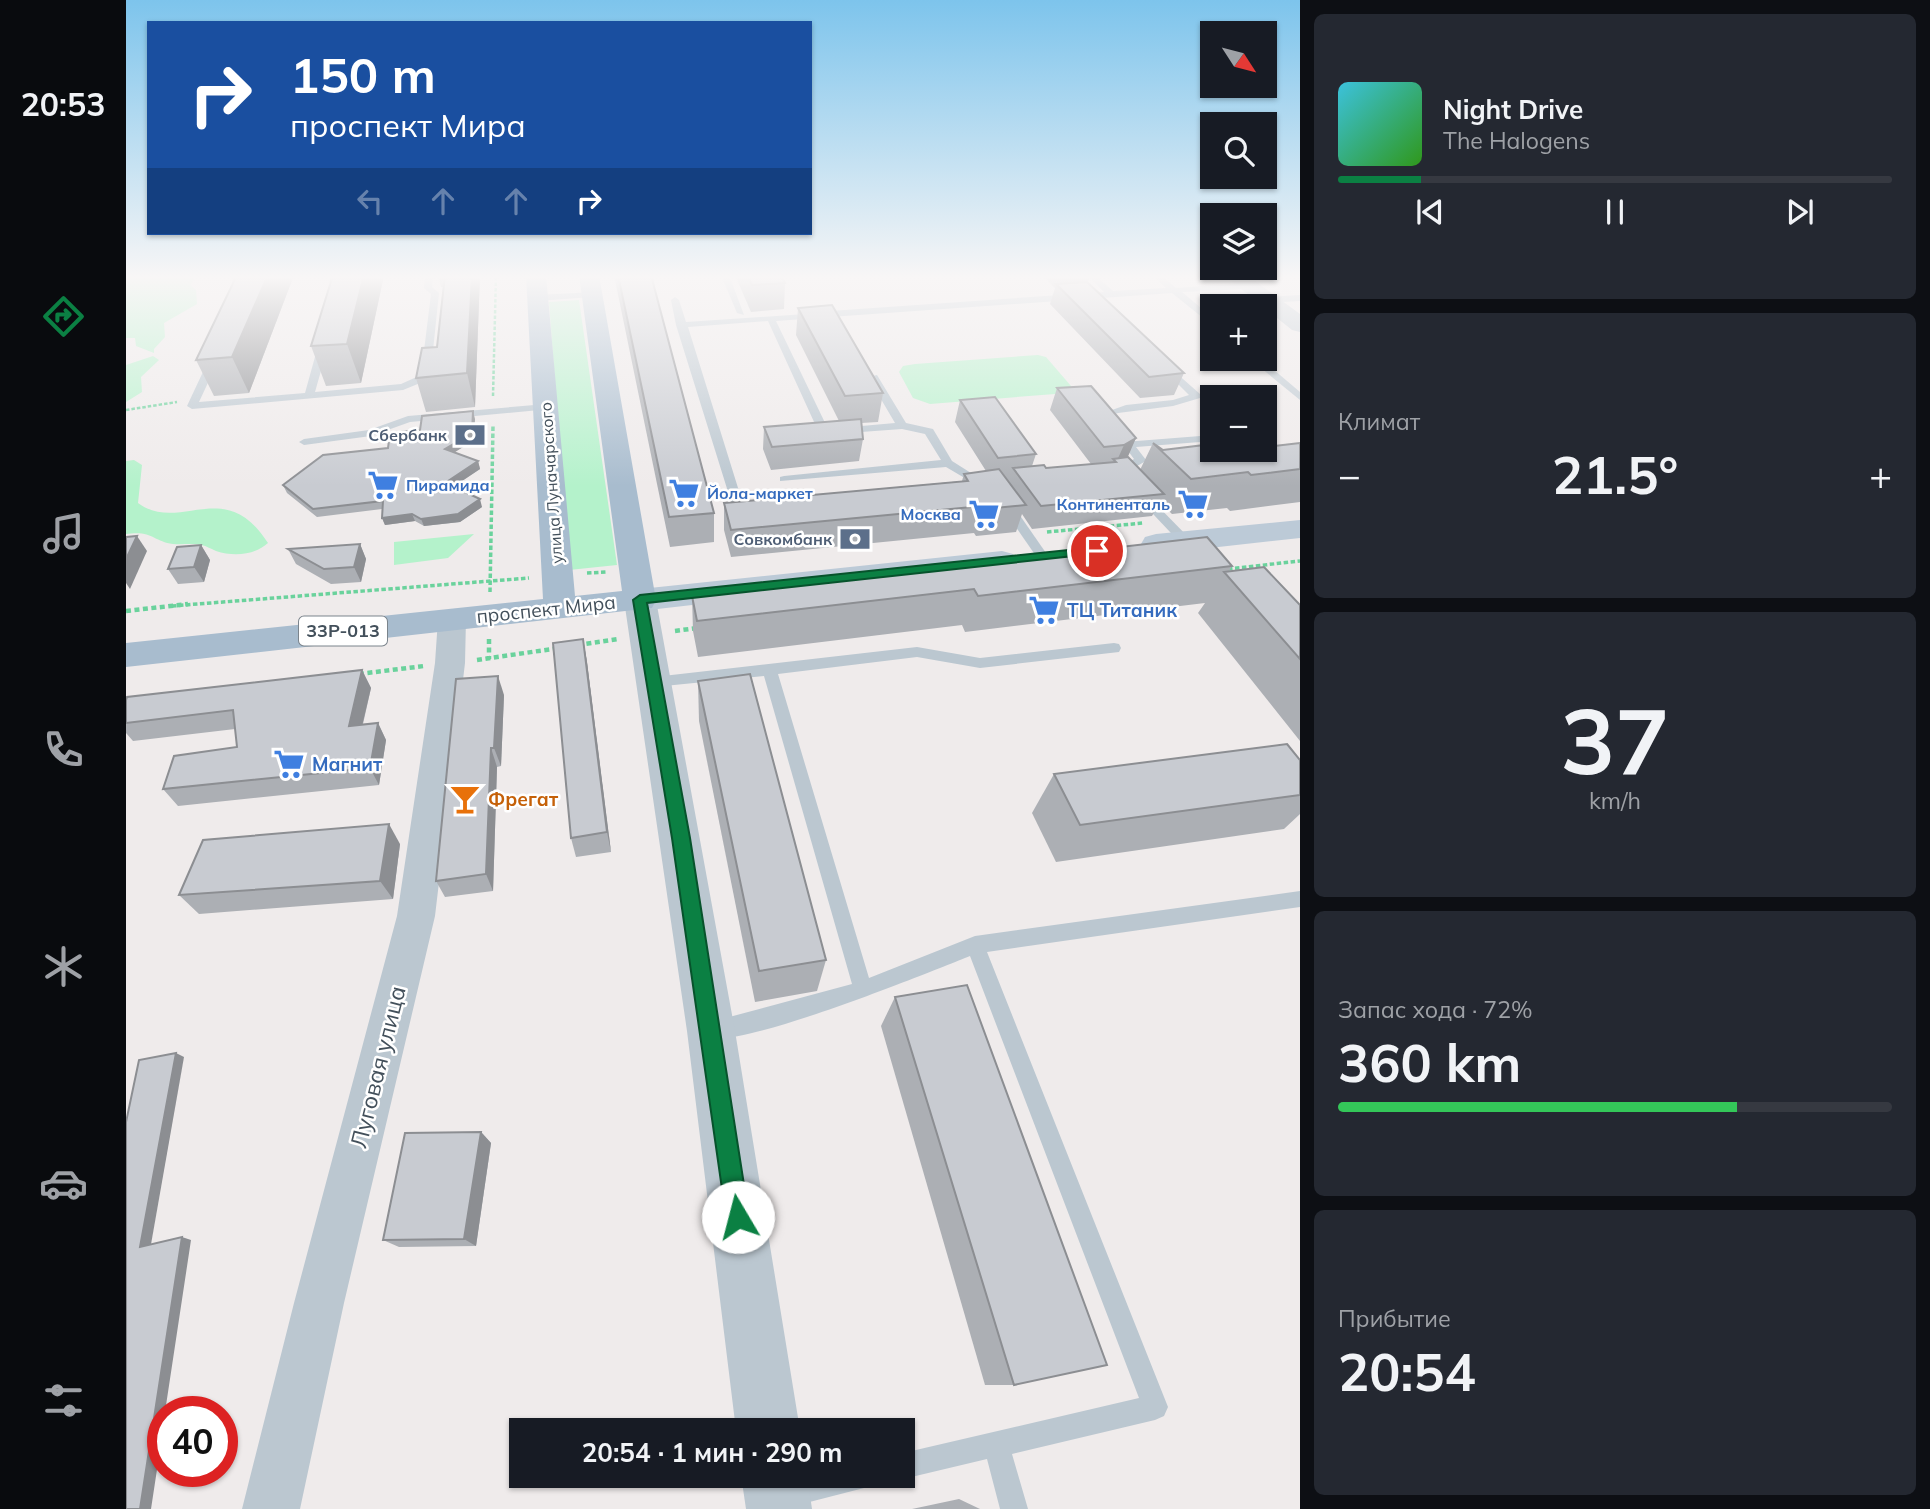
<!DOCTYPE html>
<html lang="ru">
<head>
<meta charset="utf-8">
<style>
	:root { --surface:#171b24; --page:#242831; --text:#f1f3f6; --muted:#9ea1a6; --line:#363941; --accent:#0b8043 }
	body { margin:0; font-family:Mulish,sans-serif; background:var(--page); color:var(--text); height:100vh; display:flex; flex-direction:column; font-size:26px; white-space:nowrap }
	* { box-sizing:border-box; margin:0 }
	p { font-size:23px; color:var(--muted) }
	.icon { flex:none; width:38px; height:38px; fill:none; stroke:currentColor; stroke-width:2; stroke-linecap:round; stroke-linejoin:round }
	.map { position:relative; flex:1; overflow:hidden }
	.sheet { display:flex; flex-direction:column; gap:14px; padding:14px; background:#0d0f14; width:630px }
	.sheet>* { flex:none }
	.hud { position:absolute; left:21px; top:21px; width:665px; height:214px; border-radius:0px; box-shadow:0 2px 5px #0004; background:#1a4fa0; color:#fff; overflow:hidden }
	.needle { width:46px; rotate:126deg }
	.tools { position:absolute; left:1074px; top:21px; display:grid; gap:14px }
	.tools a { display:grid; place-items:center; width:77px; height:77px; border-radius:0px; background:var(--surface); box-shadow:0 2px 5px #0004; font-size:35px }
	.speed { position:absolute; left:21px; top:1396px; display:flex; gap:14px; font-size:35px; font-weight:700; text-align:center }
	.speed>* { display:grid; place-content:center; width:91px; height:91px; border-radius:50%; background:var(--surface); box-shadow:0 2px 5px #0004; line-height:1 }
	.speed .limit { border:10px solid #d22; background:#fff; color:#111 }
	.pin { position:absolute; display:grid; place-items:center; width:60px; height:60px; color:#fff; margin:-30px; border:4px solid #fff; border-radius:50%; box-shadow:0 2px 7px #0007 }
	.me { position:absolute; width:77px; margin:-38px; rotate:352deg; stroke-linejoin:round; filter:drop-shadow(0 0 5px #0008) }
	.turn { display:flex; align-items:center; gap:24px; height:147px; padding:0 28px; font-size:32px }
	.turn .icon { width:91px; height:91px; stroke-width:2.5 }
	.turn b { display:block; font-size:49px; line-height:60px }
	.lanes { display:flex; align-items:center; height:66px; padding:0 28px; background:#0003; justify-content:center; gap:35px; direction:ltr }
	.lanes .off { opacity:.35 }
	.big { font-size:52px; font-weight:700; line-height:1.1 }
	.sheet .card { flex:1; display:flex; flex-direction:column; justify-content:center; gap:10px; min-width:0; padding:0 24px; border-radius:10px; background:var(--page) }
	.sheet .dial { align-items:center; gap:0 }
	.dial b { font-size:91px; line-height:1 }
	.song { display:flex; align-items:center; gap:21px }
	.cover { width:84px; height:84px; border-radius:10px; background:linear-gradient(135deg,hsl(190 70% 55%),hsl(110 70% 35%)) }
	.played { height:7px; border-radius:4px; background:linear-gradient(90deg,var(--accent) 15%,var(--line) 15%) }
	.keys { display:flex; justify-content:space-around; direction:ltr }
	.heat { display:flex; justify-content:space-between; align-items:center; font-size:38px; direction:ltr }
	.charge { height:10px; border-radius:5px; background:linear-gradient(90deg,#34c759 72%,var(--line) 0) }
	.trip { position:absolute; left:383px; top:1418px; width:406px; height:70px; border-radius:0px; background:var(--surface); box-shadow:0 2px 5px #0004; font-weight:700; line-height:70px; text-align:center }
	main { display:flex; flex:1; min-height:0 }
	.menu { display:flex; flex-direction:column; width:126px; justify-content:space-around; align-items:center; background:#090b0e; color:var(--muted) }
	.menu .icon { width:49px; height:49px }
	.menu .selected { color:var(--accent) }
	.menu b { font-size:32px; color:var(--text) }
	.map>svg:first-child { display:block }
	.green { fill:#b4f2cb }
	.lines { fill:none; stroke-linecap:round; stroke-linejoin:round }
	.path-far2 { stroke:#6ad29c; stroke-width:2.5; stroke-dasharray:3.5 2; stroke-linecap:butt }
	.path-far1 { stroke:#6ad29c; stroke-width:3.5; stroke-dasharray:4.5 2.5; stroke-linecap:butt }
	.path { stroke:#6ad29c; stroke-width:4.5; stroke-dasharray:5 3.5; stroke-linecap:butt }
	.service { fill:#bbc7d0; fill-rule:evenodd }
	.minor { fill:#bbc7d0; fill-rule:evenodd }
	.tertiary { fill:#bbc7d0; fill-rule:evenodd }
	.secondary { fill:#bccad7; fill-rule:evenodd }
	.primary { fill:#a8bcce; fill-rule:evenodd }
	.wall { fill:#acafb4 }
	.shaded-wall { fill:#8c8e92 }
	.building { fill:#c8cbd1; stroke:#8c8e92; stroke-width:2 }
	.route { fill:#0b8043; stroke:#07532c; stroke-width:2 }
	.labels { text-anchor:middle; stroke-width:5; stroke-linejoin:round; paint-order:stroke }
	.far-service-label { font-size:16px; font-weight:bold; fill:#4e5e75; stroke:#fff; text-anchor:end }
	.far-street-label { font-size:16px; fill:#43505b; stroke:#fff }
	.far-shop-label { font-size:16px; font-weight:bold; fill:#366cbe; stroke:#fff; text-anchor:start }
	.shield { fill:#fff; stroke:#7b848c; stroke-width:2 }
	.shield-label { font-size:18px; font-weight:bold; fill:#43505b }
	.street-label { font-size:19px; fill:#43505b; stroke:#fff }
	.shop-label { font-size:19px; font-weight:bold; fill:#366cbe; stroke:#fff; text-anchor:start }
	.food-label { font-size:19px; font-weight:bold; fill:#c56008; stroke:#fff; text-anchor:start }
	.near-street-label { font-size:23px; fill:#43505b; stroke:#fff }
</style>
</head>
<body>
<main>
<nav class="menu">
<b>20:53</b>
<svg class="icon selected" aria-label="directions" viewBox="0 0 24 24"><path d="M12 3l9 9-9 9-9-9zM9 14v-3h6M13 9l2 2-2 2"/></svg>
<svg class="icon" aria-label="music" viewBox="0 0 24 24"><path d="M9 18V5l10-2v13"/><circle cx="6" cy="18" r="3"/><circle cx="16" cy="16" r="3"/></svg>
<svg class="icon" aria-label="phone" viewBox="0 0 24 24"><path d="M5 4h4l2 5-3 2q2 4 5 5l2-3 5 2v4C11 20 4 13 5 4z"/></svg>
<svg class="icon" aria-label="climate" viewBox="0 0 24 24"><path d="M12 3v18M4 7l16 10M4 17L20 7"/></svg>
<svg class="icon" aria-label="car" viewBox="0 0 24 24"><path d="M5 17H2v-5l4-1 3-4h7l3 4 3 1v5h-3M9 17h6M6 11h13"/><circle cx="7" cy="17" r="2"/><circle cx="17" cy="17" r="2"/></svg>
<svg class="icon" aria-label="filters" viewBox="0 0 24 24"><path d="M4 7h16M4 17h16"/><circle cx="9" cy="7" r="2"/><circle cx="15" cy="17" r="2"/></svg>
</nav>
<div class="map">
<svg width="1174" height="1509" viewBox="0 0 1174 1509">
	<rect width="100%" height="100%" fill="#efebeb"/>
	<g class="green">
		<polygon points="0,275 60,275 69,279 64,285 70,290 71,304 38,323 39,337 28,349 28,353 10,346 9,338 0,338"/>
		<polygon points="453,300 491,565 443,570 423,302"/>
		<polygon points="912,355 920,357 945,386 944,390 929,394 804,404 787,398 773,372 777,366 789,364"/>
		<polygon points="27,356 33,360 15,377 16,392 0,402 0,365"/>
		<path d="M 8,460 L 16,465 L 12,503 C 54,534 99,475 142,543 C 129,555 108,557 90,551 C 85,549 81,546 75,545 C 66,543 56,545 47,544 C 27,541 26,530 0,534 L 0,461 Z"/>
		<polygon points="348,534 322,558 268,565 268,542"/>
	</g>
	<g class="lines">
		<g class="path-far2">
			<polyline points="367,396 370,275"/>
			<polyline points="0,410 51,402"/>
		</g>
		<g class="path-far1">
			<polyline points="921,532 1017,523"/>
			<polyline points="1102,569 1174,561"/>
			<polyline points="461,573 480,572"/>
			<polyline points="364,592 367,426"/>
			<polyline points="46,606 403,578"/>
		</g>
		<g class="path">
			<polyline points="0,611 62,604"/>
			<polyline points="549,631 571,628"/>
			<polyline points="363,639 363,659"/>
			<polyline points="452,645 492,639"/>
			<polyline points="351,660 433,648"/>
			<polyline points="233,674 298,666"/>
		</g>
		<g class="service">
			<polygon points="299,275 307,275 306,287 313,293 304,379 277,390 66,409 61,406 83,359 88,356 93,359 73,402 179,393 192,346 197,343 202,346 189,392 275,384 295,375 305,294 298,288"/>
			<polygon points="537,275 545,275 546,276 542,279"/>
			<polygon points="595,275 603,275 618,315 611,313"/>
			<polygon points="961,275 969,275 987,291 1040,288 1026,275 1035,275 1050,288 1122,283 1126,286 1122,289 1056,292 1087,318 1087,326 1046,293 704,317 699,314 704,311 978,292"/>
			<polygon points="469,292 470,294 466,297 411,301 407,298 411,295"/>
			<polygon points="1174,295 1174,301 1141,303 1137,300 1141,297"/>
			<polygon points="549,297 553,300 560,322 694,313 696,315 691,318 650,321 702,429 769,423 742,377 751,375 780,423 807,429 826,461 864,485 862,487 854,487 820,467 654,481 654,477 658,476 815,460 799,434 776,429 694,435 642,321 562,327 617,504 628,502 634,506 628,510 608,511 550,325 545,300"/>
			<polygon points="1124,359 1135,359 1174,392 1174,400"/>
			<polygon points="1040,364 1074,394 1074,398 1047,406 992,413 983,416 989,424 988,426 980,426 972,415 1000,405 1047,400 1063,395 1035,367"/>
			<polygon points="420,404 425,407 424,409 284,422 245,436 178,445 173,442 178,439 243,430 282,416"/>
			<polygon points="1087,435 1087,441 1010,447 1020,460 1018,462 1001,472 1004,476 1002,478 994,478 988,471 1008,459 997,444 998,442"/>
			<polygon points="1015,491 1019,493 1069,544 1069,550 1061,550 1011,497 1011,493"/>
			<polygon points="882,503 886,504 920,553 920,559 912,559 876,507"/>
			<path d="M 988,643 L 993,644 L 995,648 L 993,652 L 854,668 L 791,657 L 652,674 L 743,978 L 849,936 L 1174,891 L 1174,907 L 861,952 L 1042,1407 L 1038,1416 L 1029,1420 L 886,1454 L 902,1509 L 874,1509 L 861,1459 L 777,1479 L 768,1475 L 777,1475 L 777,1453 L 1013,1398 L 844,956 C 804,972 613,1050 581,1037 L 578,1030 L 581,1023 L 726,984 L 638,676 L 528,687 L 521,682 L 528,677 L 791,647 L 854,658 Z"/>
			<polygon points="681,1475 751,1475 747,1484 738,1488 664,1507 654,1503 650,1493 654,1483"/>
		</g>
		<polygon class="minor" points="326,609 336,612 340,619 339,663 309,916 218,1303 174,1509 116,1509 168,1303 271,916 309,663 312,619 316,612"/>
		<g class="tertiary">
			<polygon points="1098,275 1121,275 1174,314 1174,332 1166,330"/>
			<polygon points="514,589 526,592 530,600 609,1031 674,1430 610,1430 561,1031 498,600 502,592"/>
			<polygon points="615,1475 681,1475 686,1509 620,1509"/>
		</g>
		<g class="secondary">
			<polygon points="1174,520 1174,538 1030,554 1019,551 1015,544 1019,537 1030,534"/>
			<polygon points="876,551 887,554 892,561 887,568 514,611 502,608 498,600 502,592 514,589"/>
		</g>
		<polygon class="primary" points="400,275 420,275 449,596 496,591 453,275 473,275 530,600 526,608 0,667 0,643 417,599"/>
	</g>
	<g class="wall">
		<polygon points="111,275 168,275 123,393 88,396 70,360"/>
		<polygon points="207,275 258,275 235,383 200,386 185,346"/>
		<polygon points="312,275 354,275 349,407 300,412 290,378 311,347 318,287 315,287"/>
		<polygon points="488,275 525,275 588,513 588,542 544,547"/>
		<polygon points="609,275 655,275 659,283 658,309 625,312"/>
		<polygon points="916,275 964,275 962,282 1058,373 1048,395 1014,398 924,304 929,288"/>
		<polygon points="672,308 757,393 752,422 735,423 737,439 733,461 645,470 637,449 638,427 713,421 670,335"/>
		<polygon points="931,388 1010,438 1001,457 1014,470 1027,443 1037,450 1100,451 1174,443 1174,502 1104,511 1101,508 1046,514 1034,502 1026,516 906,529 896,514 890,532 850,536 848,533 605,557 598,530 598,503 836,481 838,474 860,471 829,422 834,400 910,454 906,466 920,468 965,464 924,410"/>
		<polygon points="349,419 347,441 328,452 352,461 354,469 327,487 356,507 334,522 298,526 289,521 259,525 256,518 256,509 191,517 161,493 157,485 262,448 294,430"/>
		<polygon points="234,544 240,559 235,582 205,584 170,564 162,549"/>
		<polygon points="75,545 84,560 78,582 52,584 42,569"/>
		<polygon points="1106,566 1103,571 1174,605 1174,741 1072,613 1079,603 839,632 836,625 572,657 567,631 566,596"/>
		<polygon points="457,639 461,662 485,852 450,857 445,838"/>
		<polygon points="236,670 245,688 237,724 252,723 260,740 253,785 52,806 37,789 111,747 109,729 7,741 0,733 0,700"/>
		<polygon points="572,681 700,960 691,991 629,1002 573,721"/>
		<polygon points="378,695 375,766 371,767 367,891 319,897 310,881"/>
		<polygon points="1174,760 1174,814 1158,829 930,862 906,813 928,774"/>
		<polygon points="274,844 267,899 73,914 53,895"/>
		<polygon points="769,997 888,1385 859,1385 755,1026"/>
		<polygon points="355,1132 365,1143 350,1246 273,1247 257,1240"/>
		<polygon points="833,1499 854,1509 786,1509"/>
	</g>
	<g class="shaded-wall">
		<polygon points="142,275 168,275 123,393 106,357"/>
		<polygon points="238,275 258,275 235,383 221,344"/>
		<polygon points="346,275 354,275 349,407 341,373"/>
		<polygon points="347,411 349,419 347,441 321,457 319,449"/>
		<polygon points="1010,438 1000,461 988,467 998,445"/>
		<polygon points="352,461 354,469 321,491 319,483"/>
		<polygon points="354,499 356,507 334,522 298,526 295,519"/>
		<polygon points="286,514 289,521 259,525 256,518"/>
		<polygon points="11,536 21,551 4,589 0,583 0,559"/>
		<polygon points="234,544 240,559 235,582 228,567"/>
		<polygon points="75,545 84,560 78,582 68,567"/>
		<polygon points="457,639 461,662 485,852 481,832"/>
		<polygon points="236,670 245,688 232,743 223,726"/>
		<polygon points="372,676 378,695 375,766 368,748"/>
		<polygon points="252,723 260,740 253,785 244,768"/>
		<polygon points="365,748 371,767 367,891 360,874"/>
		<polygon points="263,824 274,844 267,899 254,881"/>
		<polygon points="50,1053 58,1057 24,1250 14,1247"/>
		<polygon points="355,1132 365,1143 350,1246 338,1239"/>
		<polygon points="56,1237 65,1240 39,1412 37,1412 37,1430 25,1509 14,1509"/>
	</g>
	<g class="building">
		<polygon points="111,275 142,275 106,357 70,360"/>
		<polygon points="207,275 238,275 221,344 185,346"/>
		<polygon points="319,275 346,275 341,373 290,378 296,348 311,347"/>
		<polygon points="492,275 525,275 588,513 543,517"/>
		<polygon points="621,275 655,275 659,283 626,285"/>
		<polygon points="961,282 1058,373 1023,377 930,284"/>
		<polygon points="706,305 757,393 719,396 672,308"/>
		<polygon points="965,386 1010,438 998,445 978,447 931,388"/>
		<polygon points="869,397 910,454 872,458 834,400"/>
		<polygon points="347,411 346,433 319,449 352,461 319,483 354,499 332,514 295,519 286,514 256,518 257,501 187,509 157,485 197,455 262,448 264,433 294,430 296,416"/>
		<polygon points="735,419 737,439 646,447 638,427"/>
		<polygon points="1027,443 1037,450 1087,444 1087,450 1099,450 1100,451 1112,450 1139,450 1139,447 1174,443 1174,469 1125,475 1122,472 1065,479"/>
		<polygon points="1002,457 1038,494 915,506 887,468 918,465 920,468 990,462 987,459"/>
		<polygon points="873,469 900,505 858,509 856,506 605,530 598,503 842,481 838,474"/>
		<polygon points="11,536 0,559 0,537"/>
		<polygon points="1081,537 1106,566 852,596 848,589 571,621 566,596"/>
		<polygon points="234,544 228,567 198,569 162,549"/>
		<polygon points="75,545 68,567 42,569 51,547"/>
		<polygon points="1138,567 1174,605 1174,659 1098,572"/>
		<polygon points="457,639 481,832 445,838 427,643"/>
		<polygon points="236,670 223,726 252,723 244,768 37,789 48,756 111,747 107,710 0,723 0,700 1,697"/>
		<polygon points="624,674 700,960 633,971 572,681"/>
		<polygon points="372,676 368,748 365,748 360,874 310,881 330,679"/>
		<polygon points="1161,744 1174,760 1174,795 954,825 928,774"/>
		<polygon points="263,824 254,881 53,895 77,840"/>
		<polygon points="841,985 981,1365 888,1385 769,997"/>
		<polygon points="50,1053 14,1247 56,1237 14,1509 0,1509 0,1122 13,1060"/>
		<polygon points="355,1132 338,1239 257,1240 279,1133"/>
	</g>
	<linearGradient id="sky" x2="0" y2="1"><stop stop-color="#7dc4ec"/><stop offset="0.57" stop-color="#f8f6f6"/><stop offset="1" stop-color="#f8f6f6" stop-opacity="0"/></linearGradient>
	<rect width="1174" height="486" fill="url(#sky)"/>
	<polygon class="route" points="971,547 975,548 975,553 521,603 564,838 623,1217 620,1225 612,1228 604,1225 600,1217 546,838 507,600 514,595"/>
	<defs>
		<g id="bank-bare" transform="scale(2.415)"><path d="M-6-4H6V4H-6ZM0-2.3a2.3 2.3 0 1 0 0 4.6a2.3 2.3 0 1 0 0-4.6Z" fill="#5c6f8a" stroke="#fff" stroke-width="2.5" paint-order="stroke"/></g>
		<g id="supermarket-bare" transform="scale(2.415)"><path d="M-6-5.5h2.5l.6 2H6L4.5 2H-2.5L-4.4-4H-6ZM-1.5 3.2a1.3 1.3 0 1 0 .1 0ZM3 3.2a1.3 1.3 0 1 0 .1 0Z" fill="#3f7fe0" stroke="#fff" stroke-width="2.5" paint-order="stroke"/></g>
		<g id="bar-bare" transform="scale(2.415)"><path d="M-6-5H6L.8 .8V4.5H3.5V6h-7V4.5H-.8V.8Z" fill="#e8710a" stroke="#fff" stroke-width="2.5" paint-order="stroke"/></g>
	</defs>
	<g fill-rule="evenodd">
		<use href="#bank-bare" x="344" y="435"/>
		<use href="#supermarket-bare" x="257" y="485"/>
		<use href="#supermarket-bare" x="558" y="493"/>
		<use href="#supermarket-bare" x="1067" y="504"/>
		<use href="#supermarket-bare" x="858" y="514"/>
		<use href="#bank-bare" x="729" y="539"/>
		<use href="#supermarket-bare" x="918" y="610"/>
		<use href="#supermarket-bare" x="163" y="764"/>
		<use href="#bar-bare" x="339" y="799"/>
	</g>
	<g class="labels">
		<g class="far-service-label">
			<text x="321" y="441">Сбербанк</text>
			<text x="706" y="545">Совкомбанк</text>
		</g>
		<g class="far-street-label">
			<text transform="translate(425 483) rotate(-94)" y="6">улица Луначарского</text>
		</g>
		<g class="far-shop-label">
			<text x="280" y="491">Пирамида</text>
			<text x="581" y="499">Йола-маркет</text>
			<text x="1044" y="510" text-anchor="end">Континенталь</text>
			<text x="835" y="520" text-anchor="end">Москва</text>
		</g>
		<rect class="shield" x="173" y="616.5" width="88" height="29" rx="5"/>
		<g class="shield-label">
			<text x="217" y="637">33Р-013</text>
		</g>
		<g class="street-label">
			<text transform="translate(420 609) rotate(-6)" y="7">проспект Мира</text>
		</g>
		<g class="shop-label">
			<text x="941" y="617">ТЦ Титаник</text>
			<text x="186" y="771">Магнит</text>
		</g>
		<g class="food-label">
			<text x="362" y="806">Фрегат</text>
		</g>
		<g class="near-street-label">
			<text transform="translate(252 1067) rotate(-76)" y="8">Луговая улица</text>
		</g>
	</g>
</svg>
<div class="tools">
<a><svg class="needle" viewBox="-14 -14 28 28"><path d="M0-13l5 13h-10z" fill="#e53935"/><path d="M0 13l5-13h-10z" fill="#9ea1a6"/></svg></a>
<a><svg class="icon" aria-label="search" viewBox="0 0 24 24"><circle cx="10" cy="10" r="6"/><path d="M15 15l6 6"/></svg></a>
<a><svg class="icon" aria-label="layers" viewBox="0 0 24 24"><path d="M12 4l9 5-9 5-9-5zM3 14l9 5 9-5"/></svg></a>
<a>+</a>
<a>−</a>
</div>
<div class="speed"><div class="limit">40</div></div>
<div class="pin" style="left:971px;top:551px;background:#d93025"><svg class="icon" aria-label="arrive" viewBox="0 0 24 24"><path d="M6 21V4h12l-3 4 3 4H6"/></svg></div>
<svg class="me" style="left:612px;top:1217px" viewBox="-20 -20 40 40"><circle r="19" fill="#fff"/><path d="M0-13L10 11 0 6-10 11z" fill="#0b8043"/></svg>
<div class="trip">20:54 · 1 мин · 290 m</div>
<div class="hud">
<div class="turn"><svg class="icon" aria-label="right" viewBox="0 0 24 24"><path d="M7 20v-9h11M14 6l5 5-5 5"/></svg><div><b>150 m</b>проспект Мира</div></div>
<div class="lanes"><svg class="icon off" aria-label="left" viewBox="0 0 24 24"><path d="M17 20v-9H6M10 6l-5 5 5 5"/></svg><svg class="icon off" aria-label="ahead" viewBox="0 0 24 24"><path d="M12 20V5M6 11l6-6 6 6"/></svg><svg class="icon off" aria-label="ahead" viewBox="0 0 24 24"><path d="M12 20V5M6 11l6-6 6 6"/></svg><svg class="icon" aria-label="right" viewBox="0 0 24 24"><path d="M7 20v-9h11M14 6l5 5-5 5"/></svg></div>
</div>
</div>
<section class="sheet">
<div class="card">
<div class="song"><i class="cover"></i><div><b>Night Drive</b><p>The Halogens</p></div></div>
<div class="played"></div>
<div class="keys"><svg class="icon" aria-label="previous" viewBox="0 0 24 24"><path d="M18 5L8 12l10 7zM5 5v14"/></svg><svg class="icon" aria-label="pause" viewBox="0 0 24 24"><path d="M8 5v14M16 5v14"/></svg><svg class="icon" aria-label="next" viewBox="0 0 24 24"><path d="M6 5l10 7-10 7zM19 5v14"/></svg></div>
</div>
<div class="card"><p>Климат</p>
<div class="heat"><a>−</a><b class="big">21.5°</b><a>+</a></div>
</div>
<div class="card dial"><b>37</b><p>km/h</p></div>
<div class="card"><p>Запас хода · 72%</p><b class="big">360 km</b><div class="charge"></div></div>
<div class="card"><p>Прибытие</p><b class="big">20:54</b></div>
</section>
</main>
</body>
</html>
